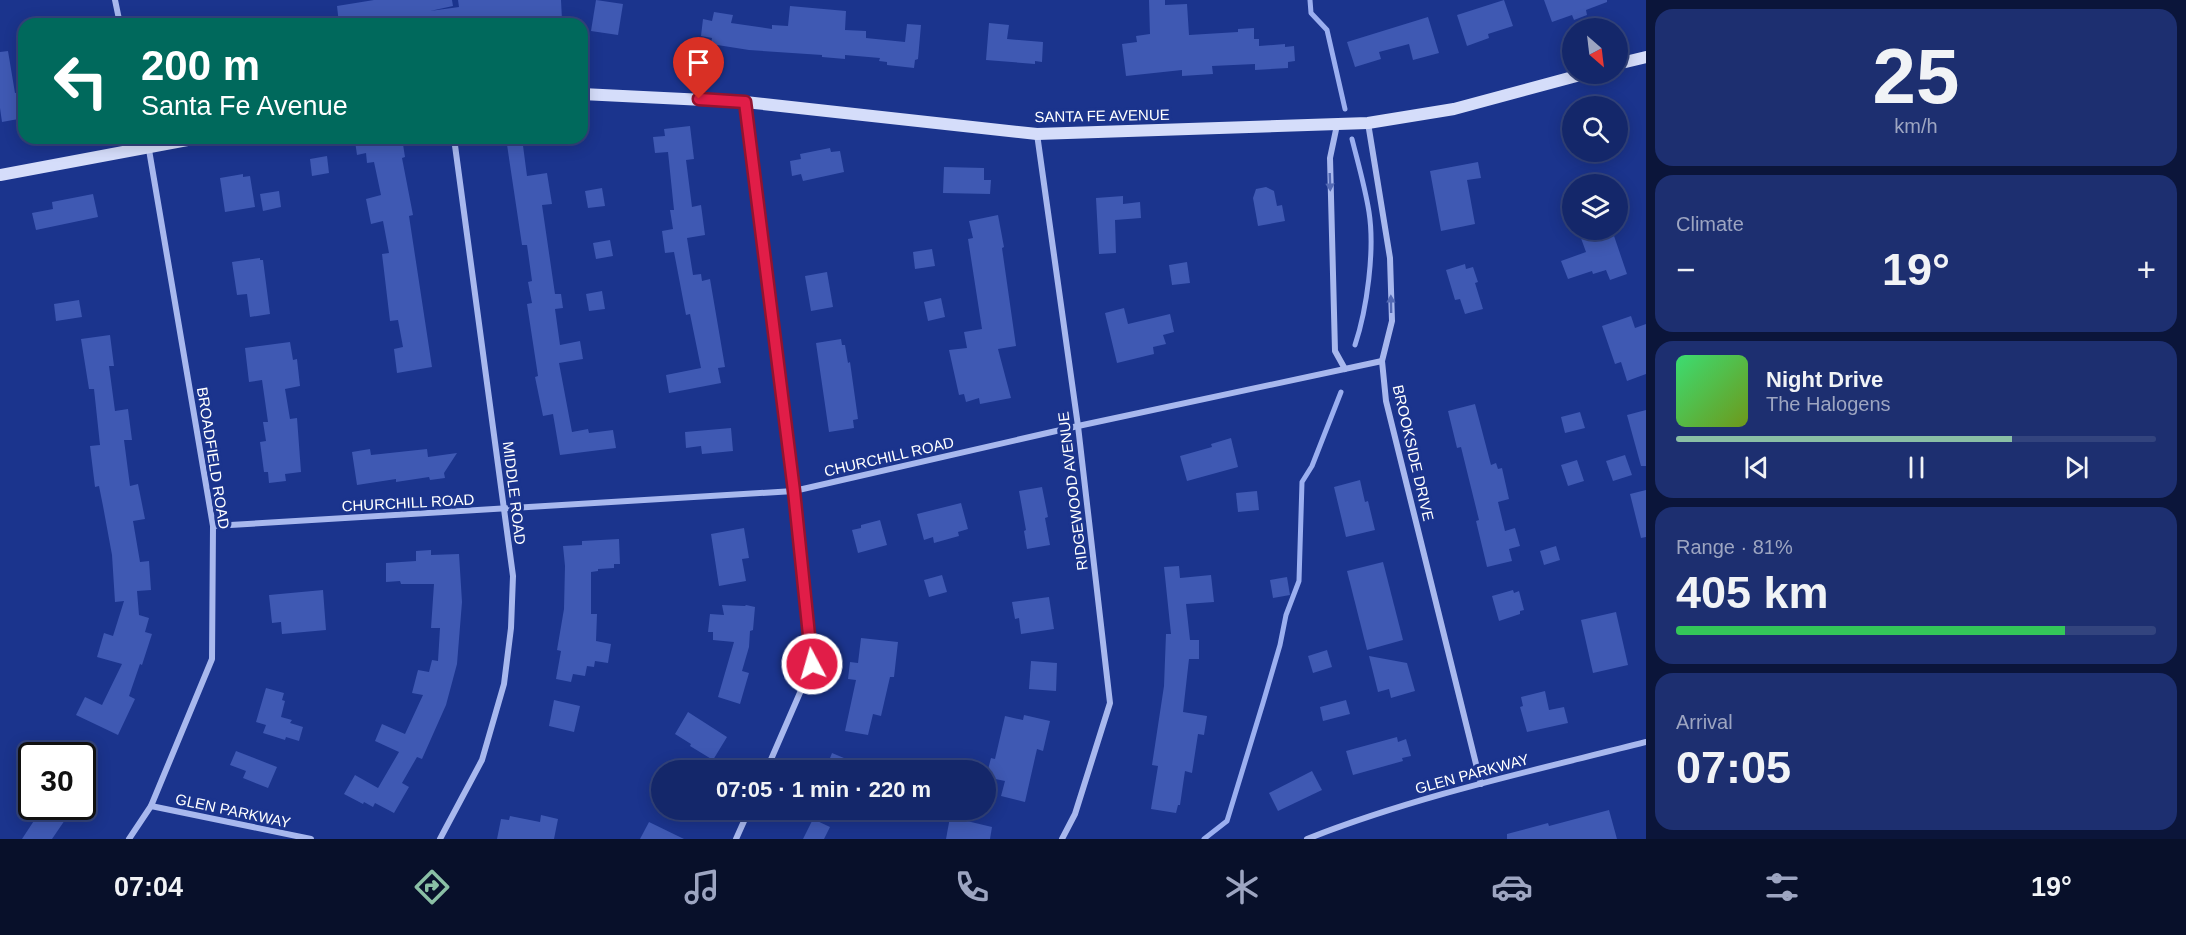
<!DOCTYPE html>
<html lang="en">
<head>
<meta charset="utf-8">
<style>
	:root { --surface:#14276a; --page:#1d2f70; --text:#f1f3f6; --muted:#9da5c1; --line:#33447e; --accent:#8abfa5 }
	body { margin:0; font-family:Helvetica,sans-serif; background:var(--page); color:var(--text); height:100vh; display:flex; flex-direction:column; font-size:22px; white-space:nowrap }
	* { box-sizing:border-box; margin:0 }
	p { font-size:20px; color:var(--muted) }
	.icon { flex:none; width:33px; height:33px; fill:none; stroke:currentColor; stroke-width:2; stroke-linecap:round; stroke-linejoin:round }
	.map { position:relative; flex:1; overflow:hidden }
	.drawer { display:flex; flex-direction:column; gap:9px; padding:9px; background:#0b153a; width:540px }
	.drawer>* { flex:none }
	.top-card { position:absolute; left:18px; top:18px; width:570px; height:126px; border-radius:18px; box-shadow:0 3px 15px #0003,0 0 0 2px var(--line); background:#00695c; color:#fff; overflow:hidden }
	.needle { width:39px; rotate:152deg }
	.tools { position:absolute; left:1562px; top:18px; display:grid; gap:12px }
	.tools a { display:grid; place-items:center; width:66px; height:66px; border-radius:50%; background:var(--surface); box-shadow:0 3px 15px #0003,0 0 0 2px var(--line); font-size:30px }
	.speed { position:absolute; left:18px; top:742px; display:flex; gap:12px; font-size:30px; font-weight:700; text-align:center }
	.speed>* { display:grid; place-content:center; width:78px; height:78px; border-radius:50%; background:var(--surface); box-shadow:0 3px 15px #0003,0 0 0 2px var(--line); line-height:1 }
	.speed .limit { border:3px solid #111; border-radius:9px; background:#fff; color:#111 }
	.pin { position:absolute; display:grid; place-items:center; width:51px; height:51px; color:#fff; margin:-62px -26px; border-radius:50% 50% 50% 0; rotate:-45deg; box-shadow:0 0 6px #0007 }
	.pin .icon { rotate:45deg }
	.me { position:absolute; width:66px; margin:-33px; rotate:354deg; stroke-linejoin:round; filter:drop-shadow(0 0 4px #0008) }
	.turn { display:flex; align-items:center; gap:21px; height:126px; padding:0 24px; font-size:27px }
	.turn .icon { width:78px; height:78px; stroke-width:2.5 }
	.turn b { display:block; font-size:42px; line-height:51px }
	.big { font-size:45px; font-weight:700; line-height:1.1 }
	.drawer .card { flex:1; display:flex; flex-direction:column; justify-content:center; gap:9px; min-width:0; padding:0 21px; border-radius:18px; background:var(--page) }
	.drawer .dial { align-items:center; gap:0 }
	.dial b { font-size:78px; line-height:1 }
	.song { display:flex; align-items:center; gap:18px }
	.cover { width:72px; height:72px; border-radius:9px; background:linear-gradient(135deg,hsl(140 70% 55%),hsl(80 70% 35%)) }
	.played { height:6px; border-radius:3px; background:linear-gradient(90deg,var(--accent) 70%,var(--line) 70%) }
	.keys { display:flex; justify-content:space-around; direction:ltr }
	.heat { display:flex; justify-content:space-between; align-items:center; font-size:33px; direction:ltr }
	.charge { height:9px; border-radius:4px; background:linear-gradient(90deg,#34c759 81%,var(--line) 0) }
	.trip { position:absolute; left:651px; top:760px; width:345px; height:60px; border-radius:30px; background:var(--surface); box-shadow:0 3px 15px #0003,0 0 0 2px var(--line); font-weight:700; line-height:60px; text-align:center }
	.tab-bar { display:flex; height:96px; justify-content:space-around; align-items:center; background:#08102a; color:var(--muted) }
	.tab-bar .icon { width:42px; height:42px }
	.tab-bar .selected { color:var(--accent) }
	.tab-bar b { font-size:27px; color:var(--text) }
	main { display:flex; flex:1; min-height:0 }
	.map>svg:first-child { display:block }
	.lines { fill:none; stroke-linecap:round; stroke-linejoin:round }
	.stream { stroke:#9baff0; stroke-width:5 }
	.building { fill:#3f59b3 }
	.street { stroke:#a8b8ee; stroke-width:6 }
	.secondary { stroke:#d5ddfa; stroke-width:12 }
	.oneway { fill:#5369b4 }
	.route-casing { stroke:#92132f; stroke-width:15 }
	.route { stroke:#e11d48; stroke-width:10 }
	.labels { text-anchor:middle; stroke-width:6; stroke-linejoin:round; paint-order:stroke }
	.street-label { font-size:15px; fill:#fff; stroke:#1b348d }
</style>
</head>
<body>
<main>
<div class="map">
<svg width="1646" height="839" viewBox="0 0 1646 839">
	<rect width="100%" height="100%" fill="#1b348d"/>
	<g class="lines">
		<g class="stream">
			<polyline points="1310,0 1311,13 1327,30 1345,109"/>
			<path d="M 1352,139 C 1358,163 1365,187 1369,212 C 1375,250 1367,309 1355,345"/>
			<polyline points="1204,839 1227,821 1263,703 1280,645 1286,615 1299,581 1302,482 1312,466 1341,392"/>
		</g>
	</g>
	<g class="building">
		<polygon points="374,0 452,0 453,6 430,11 459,7 458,0 561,0 562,20 544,21 544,24 404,24 404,17 375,24 339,24 337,6"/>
		<polygon points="596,0 623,4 618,35 591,31"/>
		<polygon points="1149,0 1165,0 1165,5 1187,4 1189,35 1238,32 1238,29 1254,28 1254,39 1259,39 1259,46 1285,44 1285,47 1294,46 1295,61 1288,62 1288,68 1255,70 1255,64 1212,66 1213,74 1182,76 1182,70 1126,76 1122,44 1137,42 1136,36 1150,34"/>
		<polygon points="1504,0 1513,26 1488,34 1489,38 1467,46 1457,15"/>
		<polygon points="1544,0 1607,0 1607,2 1586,10 1587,15 1574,20 1572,15 1552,22"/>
		<polygon points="790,6 846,11 845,30 866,31 866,38 905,42 907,24 921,25 918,59 915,60 914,68 887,65 887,62 879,61 880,58 845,55 845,59 822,57 822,55 749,50 711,44 712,38 701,36 703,19 712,21 714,12 733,15 731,23 772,29 772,25 788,26"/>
		<polygon points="1428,17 1439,53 1413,60 1409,44 1379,52 1381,59 1355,67 1347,42"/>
		<polygon points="989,23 1009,25 1007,39 1043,42 1042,62 1035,61 1035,64 986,60"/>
		<polygon points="8,51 15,93 24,92 24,118 2,122 0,108 0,52"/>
		<polygon points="690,126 694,159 686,160 692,207 701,205 705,235 687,238 693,275 701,274 702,281 710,279 725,367 718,368 721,383 669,393 666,375 701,368 690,314 686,315 674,252 665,253 662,231 673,229 670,210 674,210 668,152 655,153 653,137 665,136 664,129"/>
		<polygon points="372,138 402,138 405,157 402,158 413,215 409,216 432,367 397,373 394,349 403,347 398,320 390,321 382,254 389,253 383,221 371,224 366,199 381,195 374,162 367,163 366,153 357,155 355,141"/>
		<polygon points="506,138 522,138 527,176 547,173 552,204 542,205 555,294 561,294 563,308 555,309 560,345 580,341 583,359 559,363 572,432 588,429 589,433 613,430 616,448 560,455 553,414 543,416 535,377 538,376 527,304 532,303 528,282 532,281 527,245 522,245"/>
		<polygon points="830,148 831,152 840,151 844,172 803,181 801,174 792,176 790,161 801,159 800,154"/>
		<polygon points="327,156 329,173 312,176 310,159"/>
		<polygon points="1478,162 1481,178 1467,180 1475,224 1441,231 1430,171"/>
		<polygon points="944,167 984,168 984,180 991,180 990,194 943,193"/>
		<polygon points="243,174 243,177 250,176 255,207 225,212 220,178"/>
		<polygon points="1266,187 1274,191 1277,206 1282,205 1285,221 1258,226 1253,198 1256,189"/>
		<polygon points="602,188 605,206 588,208 585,191"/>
		<polygon points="279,191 281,207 263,211 260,194"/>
		<polygon points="93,194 98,217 36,230 32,213 53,209 52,202"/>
		<polygon points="1123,196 1123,204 1140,202 1141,218 1115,220 1116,253 1099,254 1096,198"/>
		<polygon points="998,215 1004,247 1002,248 1016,346 998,349 1011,398 980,404 979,398 966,402 964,394 959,395 949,350 967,348 964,332 982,329 968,239 973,238 969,221"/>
		<polygon points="1578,230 1612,230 1627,274 1610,280 1606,270 1593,274 1592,271 1568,279 1561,261 1586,252"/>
		<polygon points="610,240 613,256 596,259 593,243"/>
		<polygon points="932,249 935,266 915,269 913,252"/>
		<polygon points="260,258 260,260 263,260 270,314 250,317 247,294 237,295 232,262"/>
		<polygon points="1187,262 1190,283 1172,285 1169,265"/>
		<polygon points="1465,264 1466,269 1473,267 1478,282 1475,283 1483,309 1465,314 1460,299 1455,300 1446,270"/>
		<polygon points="827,272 833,307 811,311 805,276"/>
		<polygon points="602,291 605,309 589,311 586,294"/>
		<polygon points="941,298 945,317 928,321 924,302"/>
		<polygon points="79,300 82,317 56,321 54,304"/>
		<polygon points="1124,308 1128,324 1170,314 1174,332 1163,335 1166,344 1153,347 1154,354 1117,363 1105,313"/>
		<polygon points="1631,316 1635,328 1646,324 1646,374 1627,381 1621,362 1615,364 1602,326"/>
		<polygon points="110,335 114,366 109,366 115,411 128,409 132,440 124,440 130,486 138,484 145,519 133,521 140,562 149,561 151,590 137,591 139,615 149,618 145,632 152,634 142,665 140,664 129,696 135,699 118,735 76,715 85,697 102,705 122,664 97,657 104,633 113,636 124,601 115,602 112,555 103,506 99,486 95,487 90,446 100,445 94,389 89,389 81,339"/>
		<polygon points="841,339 842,345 845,345 848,363 850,362 858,419 853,420 854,428 829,432 816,343"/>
		<polygon points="290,342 293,360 297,359 300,386 285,389 290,419 297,418 301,472 285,474 286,481 269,483 268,472 264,472 260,442 266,441 263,422 268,422 262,380 249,382 245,348"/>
		<polygon points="1475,404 1491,465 1496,463 1498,469 1502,468 1509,499 1498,502 1505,531 1515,528 1520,546 1509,549 1512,561 1487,567 1476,521 1479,520 1461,447 1457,448 1448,411"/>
		<polygon points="1646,410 1646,466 1641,466 1627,415"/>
		<polygon points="1580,412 1585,428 1565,433 1561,417"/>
		<polygon points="731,428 733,451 702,454 701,446 686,448 685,432"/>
		<polygon points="1231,438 1238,467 1187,481 1180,456 1212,447 1211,444"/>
		<polygon points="370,449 371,455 427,449 428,457 457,453 444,473 445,478 430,480 429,477 396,482 396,479 357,485 352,452"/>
		<polygon points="1625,455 1632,475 1613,481 1606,461"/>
		<polygon points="1577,460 1584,481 1568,486 1561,465"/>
		<polygon points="1360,480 1365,502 1368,501 1375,530 1346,537 1334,487"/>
		<polygon points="1042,487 1048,517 1045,518 1050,545 1027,549 1024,531 1026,530 1019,491"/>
		<polygon points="1646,490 1646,537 1641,538 1630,494"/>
		<polygon points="1257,491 1259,510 1238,512 1236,493"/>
		<polygon points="961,503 968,529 958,532 959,536 934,543 933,537 924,540 917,514"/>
		<polygon points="880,520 887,545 858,553 852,530 861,528 861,525"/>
		<polygon points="744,528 749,558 742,559 746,581 719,586 711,534"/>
		<polygon points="619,539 620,564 614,564 614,568 598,569 598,571 591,572 591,614 597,614 596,641 611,644 608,663 595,661 594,667 587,666 585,676 573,674 571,682 556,679 561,651 557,650 564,609 565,566 563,546 582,545 582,541"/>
		<polygon points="1556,546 1560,560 1544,565 1540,551"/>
		<polygon points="431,550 431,555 459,554 462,602 457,664 446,705 422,759 417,757 402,783 409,787 394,813 375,803 373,807 364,802 363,804 344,794 355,775 378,788 399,752 375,741 382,724 405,734 423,695 412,693 418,670 429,672 432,660 438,661 440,628 431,628 434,584 401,584 400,581 386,582 386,563 416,561 416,551"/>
		<polygon points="1383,562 1403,640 1367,650 1347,571"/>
		<polygon points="1179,566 1180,578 1211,575 1214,602 1186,604 1190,640 1199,640 1199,659 1189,659 1183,712 1207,716 1204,735 1198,734 1192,773 1185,771 1180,805 1178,805 1176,813 1151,809 1158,766 1152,765 1164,686 1166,634 1171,634 1164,567"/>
		<polygon points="942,575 947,592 929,597 924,580"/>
		<polygon points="1287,577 1290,595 1273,598 1270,580"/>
		<polygon points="323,590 326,630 282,634 281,622 272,623 269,595"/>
		<polygon points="1513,590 1514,593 1519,591 1524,610 1520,611 1520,614 1499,621 1492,596"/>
		<polygon points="1049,597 1054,629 1021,634 1019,618 1015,619 1012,602"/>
		<polygon points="722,605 745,606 746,605 755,607 753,630 750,631 749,647 742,671 749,673 740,704 718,697 734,642 713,640 713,632 708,632 710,614 724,615"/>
		<polygon points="1616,612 1628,665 1593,673 1581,620"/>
		<polygon points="861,638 898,642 894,677 890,677 881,716 873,714 868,735 845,731 856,680 848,679 850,662 858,663"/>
		<polygon points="1327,650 1332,667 1313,673 1308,656"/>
		<polygon points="1369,656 1407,663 1415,691 1391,698 1389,689 1378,692"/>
		<polygon points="1031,661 1057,663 1056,691 1029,689"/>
		<polygon points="266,688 284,693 282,700 285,701 281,717 292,720 290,723 303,727 299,741 286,737 285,740 263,733 266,725 256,722"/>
		<polygon points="1545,691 1549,710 1564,707 1568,723 1527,732 1520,707 1523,706 1521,697"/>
		<polygon points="554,700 580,706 574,732 549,726"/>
		<polygon points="1346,700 1350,714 1323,721 1320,707"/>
		<polygon points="688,712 727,737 713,760 690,746 691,744 675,734"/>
		<polygon points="1024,715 1050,721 1043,751 1037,749 1025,802 1001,796 1005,781 986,777 991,758 995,759 1005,716 1023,720"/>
		<polygon points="1397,737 1398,742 1406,739 1411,756 1402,758 1403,761 1353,775 1346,751"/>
		<polygon points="236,751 277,767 268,788 243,778 246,771 230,765"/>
		<polygon points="832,753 875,771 825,771"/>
		<polygon points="1312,771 1322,790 1278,811 1269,793"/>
		<polygon points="53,808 67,817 52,839 22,839 41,810 49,815"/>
		<polygon points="1609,810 1617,839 1507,839 1507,834 1548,823 1549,826"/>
		<polygon points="541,815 558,819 554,839 497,839 501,819 509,820 510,816 540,822"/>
		<polygon points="950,817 992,827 990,839 946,839"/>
		<polygon points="813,819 830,827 824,839 803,839"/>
		<polygon points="649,822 684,839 640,839"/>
	</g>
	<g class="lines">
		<g class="street">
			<polyline points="115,0 120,24"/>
			<polyline points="745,102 794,491 812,665 766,771"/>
			<polyline points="1368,123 1390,258 1392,321 1382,361 1386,401 1481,784"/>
			<polyline points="1337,125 1330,158 1335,351 1345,369"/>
			<polyline points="1037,134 1078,426 1110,703 1075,814 1062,839"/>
			<polyline points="213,526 794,491 1078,426 1382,361"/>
			<polyline points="151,806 311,839"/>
			<polyline points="129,839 151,806 212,659 213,526 147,138"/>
			<polyline points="440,839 482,760 504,684 511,628 513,576 454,138"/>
			<polyline points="736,839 749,810"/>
			<path d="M 1307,839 C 1416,796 1532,771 1646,742"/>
		</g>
		<g class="secondary">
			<polyline points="1617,64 1646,57"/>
			<polyline points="582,94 745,102 1037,134 1368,123 1454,109 1584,74"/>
			<polyline points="0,175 198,138"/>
		</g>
	</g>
	<defs><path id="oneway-solid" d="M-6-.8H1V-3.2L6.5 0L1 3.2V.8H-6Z" transform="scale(1.5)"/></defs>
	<g class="oneway">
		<use href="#oneway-solid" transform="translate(1330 182) rotate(88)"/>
		<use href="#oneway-solid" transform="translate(1391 304) rotate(-91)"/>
	</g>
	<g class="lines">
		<g class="route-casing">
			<polyline id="route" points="699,99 745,102 794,491 812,664"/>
		</g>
		<use href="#route" class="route"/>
	</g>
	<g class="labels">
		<g class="street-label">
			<text transform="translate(1102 116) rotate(-1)" y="5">SANTA FE AVENUE</text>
			<text transform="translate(1413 453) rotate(77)" y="5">BROOKSIDE DRIVE</text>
			<text transform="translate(889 457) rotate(-13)" y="5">CHURCHILL ROAD</text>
			<text transform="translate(213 458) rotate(81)" y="5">BROADFIELD ROAD</text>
			<text transform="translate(1073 491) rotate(-97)" y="5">RIDGEWOOD AVENUE</text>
			<text transform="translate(514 493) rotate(83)" y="5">MIDDLE ROAD</text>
			<text transform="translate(408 503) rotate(-3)" y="5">CHURCHILL ROAD</text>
			<text transform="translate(1472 774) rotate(-15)" y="5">GLEN PARKWAY</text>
			<text transform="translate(233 811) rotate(12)" y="5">GLEN PARKWAY</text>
		</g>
	</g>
</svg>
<div class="tools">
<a><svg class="needle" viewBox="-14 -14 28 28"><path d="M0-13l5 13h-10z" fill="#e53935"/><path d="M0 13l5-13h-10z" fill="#9da5c1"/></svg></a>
<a><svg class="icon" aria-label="search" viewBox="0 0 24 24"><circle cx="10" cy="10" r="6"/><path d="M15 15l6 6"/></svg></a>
<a><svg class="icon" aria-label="layers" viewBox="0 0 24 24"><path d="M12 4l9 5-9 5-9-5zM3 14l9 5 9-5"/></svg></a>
</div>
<div class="speed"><div class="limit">30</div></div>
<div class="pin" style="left:699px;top:99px;background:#d93025"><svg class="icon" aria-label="arrive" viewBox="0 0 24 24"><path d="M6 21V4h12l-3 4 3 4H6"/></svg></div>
<svg class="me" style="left:812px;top:664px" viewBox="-20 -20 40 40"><circle r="17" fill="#e11d48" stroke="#fff" stroke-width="3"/><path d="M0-11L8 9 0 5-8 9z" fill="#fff"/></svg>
<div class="trip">07:05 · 1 min · 220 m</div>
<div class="top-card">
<div class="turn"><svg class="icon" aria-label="left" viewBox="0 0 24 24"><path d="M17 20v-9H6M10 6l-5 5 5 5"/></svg><div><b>200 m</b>Santa Fe Avenue</div></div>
</div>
</div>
<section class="drawer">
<div class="card dial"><b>25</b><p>km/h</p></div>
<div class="card"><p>Climate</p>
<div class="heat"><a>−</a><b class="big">19°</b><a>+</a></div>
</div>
<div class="card">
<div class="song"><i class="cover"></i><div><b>Night Drive</b><p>The Halogens</p></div></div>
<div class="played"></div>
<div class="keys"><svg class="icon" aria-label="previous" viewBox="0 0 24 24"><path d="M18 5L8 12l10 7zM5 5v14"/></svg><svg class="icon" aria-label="pause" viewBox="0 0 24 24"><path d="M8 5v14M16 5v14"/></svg><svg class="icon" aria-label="next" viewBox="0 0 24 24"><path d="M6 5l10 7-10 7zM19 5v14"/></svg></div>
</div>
<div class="card"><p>Range · 81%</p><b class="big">405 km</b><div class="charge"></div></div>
<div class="card"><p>Arrival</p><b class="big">07:05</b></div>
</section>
</main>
<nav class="tab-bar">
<b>07:04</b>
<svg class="icon selected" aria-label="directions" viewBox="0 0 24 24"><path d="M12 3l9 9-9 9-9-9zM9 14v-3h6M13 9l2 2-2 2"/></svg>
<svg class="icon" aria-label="music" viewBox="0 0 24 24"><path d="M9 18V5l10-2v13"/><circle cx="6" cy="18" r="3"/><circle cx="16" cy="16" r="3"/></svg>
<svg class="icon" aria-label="phone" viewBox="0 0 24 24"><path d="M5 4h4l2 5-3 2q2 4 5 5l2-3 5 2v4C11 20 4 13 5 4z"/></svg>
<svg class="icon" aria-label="climate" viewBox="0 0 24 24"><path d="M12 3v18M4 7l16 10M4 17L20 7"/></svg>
<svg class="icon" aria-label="car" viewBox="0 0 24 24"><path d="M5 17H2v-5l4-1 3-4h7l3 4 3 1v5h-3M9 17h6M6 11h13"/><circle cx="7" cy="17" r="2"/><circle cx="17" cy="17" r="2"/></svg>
<svg class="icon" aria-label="filters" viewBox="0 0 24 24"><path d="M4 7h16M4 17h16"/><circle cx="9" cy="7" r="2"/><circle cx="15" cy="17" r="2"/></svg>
<b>19°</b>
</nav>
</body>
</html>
